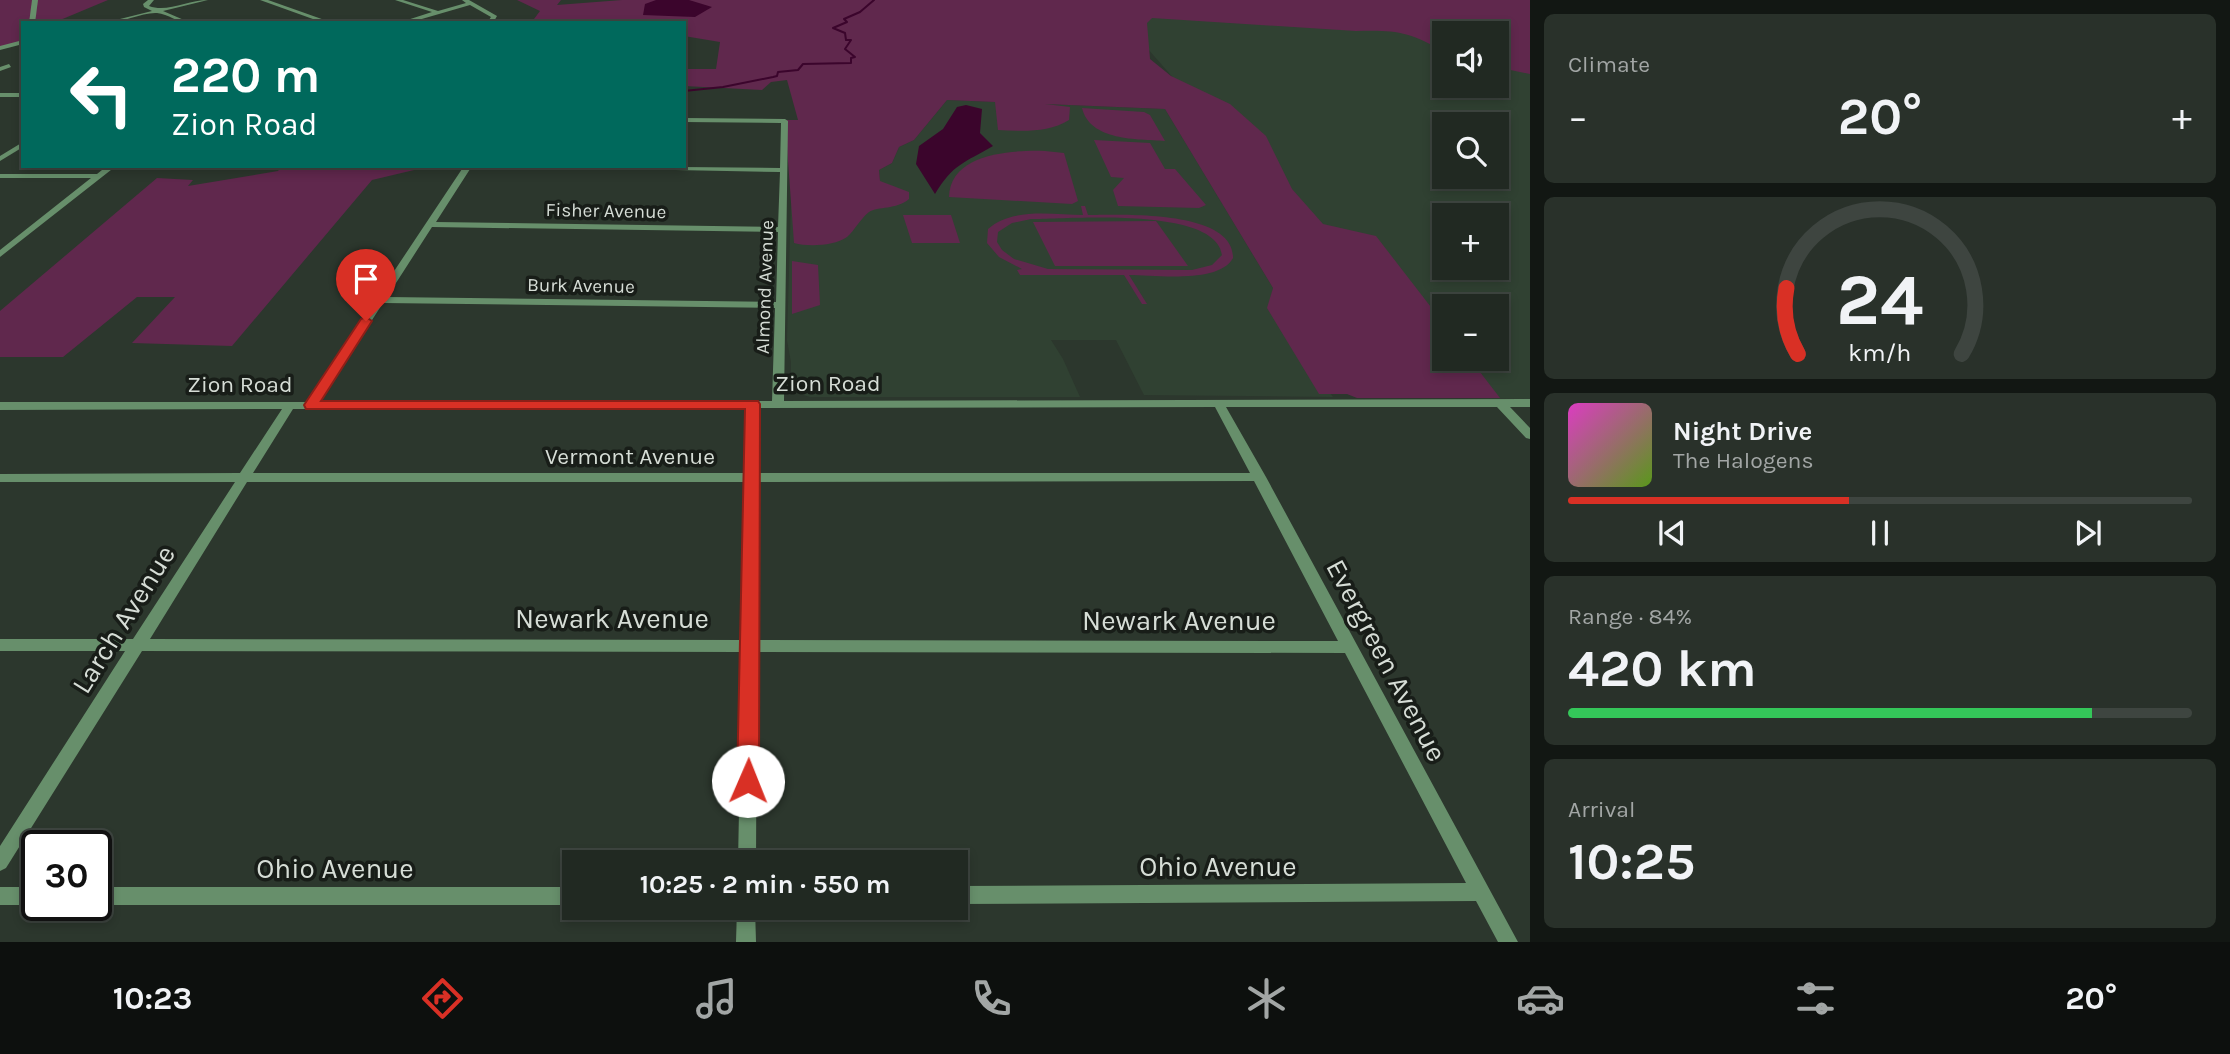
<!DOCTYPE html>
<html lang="en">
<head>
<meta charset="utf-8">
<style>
	:root { --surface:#212922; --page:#29312a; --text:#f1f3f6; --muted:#a2a6a5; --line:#3e4540; --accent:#d93025 }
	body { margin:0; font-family:Karla,sans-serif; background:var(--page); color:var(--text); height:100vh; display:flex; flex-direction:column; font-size:26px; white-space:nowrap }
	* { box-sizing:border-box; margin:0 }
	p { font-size:23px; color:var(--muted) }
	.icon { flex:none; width:38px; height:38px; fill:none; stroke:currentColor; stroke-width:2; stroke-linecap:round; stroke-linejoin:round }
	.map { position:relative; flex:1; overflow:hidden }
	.panel { display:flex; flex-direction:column; gap:14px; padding:14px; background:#121713; width:700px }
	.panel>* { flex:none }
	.guide { position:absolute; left:21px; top:21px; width:665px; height:147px; border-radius:0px; box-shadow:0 4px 10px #0003,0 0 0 2px var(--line); background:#00695c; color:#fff; overflow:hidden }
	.buttons { position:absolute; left:1432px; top:21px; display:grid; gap:14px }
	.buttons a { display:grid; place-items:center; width:77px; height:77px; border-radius:0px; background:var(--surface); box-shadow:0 4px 10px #0003,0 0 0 2px var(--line); font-size:35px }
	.speed { position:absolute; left:21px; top:830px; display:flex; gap:14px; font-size:35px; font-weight:700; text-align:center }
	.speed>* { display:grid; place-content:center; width:91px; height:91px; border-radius:50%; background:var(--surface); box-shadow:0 4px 10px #0003,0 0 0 2px var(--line); line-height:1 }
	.speed .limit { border:4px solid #111; border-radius:10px; background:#fff; color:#111 }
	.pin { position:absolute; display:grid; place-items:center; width:60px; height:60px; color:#fff; margin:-72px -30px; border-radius:50% 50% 50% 0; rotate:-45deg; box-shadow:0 0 7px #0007 }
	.pin .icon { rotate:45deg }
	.me { position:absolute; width:77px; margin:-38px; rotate:1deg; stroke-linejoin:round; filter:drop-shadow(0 0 5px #0008) }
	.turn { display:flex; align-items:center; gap:24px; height:147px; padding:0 35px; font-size:32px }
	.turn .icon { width:91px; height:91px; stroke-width:2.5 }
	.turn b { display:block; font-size:49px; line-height:60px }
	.big { font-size:52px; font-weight:700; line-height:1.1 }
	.panel .tile { flex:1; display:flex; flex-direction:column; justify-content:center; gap:10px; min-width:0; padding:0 24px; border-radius:10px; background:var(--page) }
	.panel .dial { align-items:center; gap:0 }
	.dial svg { height:182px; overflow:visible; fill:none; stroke:var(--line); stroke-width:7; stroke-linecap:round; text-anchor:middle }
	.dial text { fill:var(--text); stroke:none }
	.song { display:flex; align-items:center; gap:21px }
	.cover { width:84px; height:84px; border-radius:10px; background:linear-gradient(135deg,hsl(310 70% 55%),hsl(90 70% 35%)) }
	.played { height:7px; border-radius:4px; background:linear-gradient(90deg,var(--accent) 45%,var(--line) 45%) }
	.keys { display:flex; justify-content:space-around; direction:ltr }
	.heat { display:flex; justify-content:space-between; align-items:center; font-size:38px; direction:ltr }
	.charge { height:10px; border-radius:5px; background:linear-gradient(90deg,#34c759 84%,var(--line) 0) }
	.trip { position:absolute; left:562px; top:850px; width:406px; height:70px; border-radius:0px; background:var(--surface); box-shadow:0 4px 10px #0003,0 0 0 2px var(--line); font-weight:700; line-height:70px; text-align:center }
	.tabs { display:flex; height:112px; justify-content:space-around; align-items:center; background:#0d100e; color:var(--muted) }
	.tabs .icon { width:49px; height:49px }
	.tabs .active { color:var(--accent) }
	.tabs b { font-size:32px; color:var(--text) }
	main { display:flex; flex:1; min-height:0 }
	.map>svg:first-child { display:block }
	.built { fill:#304132; fill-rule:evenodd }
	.green { fill:#60284d; fill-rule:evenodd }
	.water { fill:#3b052c }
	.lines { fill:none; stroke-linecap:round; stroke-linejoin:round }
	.stream { stroke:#3b052c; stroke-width:2 }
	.minor { fill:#678f6b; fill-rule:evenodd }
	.route { fill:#d93025; stroke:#8d1f18; stroke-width:2 }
	.labels { text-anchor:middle; stroke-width:7; stroke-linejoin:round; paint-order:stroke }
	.far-street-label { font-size:19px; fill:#d6ddd6; stroke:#181d18 }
	.street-label { font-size:23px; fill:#d6ddd6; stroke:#181d18 }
	.near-street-label { font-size:28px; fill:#d6ddd6; stroke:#181d18 }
</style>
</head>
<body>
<main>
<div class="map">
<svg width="1530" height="942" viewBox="0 0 1530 942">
	<rect width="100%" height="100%" fill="#2c372d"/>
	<g class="built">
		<path d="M 1105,0 L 1530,23 L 1530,399 L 1454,398 ZM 1444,33 L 1496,33 L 1496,86 L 1444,86 ZM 1444,124 L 1496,124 L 1496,177 L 1444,177 ZM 1444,215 L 1496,215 L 1496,268 L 1444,268 ZM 1444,306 L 1496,306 L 1496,359 L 1444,359 Z"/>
		<polygon points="947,100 1165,109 1273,288 1268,309 1333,397 1144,395 1116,340 1051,340 1063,359 1080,397 810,397 794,392 791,387 791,362 787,340 791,202 880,181 879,170 892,163 899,147 914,140"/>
	</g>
	<g class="green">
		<polygon points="0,0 108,0 53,23 23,23 23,43 0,47"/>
		<path d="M 517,0 L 561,0 L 557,5 L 622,0 L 1530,0 L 1530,74 L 1496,67 L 1496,33 L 1444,33 L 1444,52 C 1410,31 1394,30 1356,31 L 1152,18 L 1147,23 L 1150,59 L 1171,76 L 1230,104 L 1266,136 L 1292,189 L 1323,224 L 1376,236 L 1444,324 L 1444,359 L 1470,359 L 1500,398 L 1357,398 L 1347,394 L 1319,394 L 1267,308 L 1273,288 L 1165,109 L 1045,104 L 1070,107 L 1069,120 C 1048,133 1023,131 998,130 L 995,102 L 947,100 L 914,140 L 899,147 L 892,163 L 879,170 L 880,181 L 909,192 L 909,199 C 896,210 878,206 869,212 C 860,219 855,230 847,237 C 834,246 808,247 794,243 L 785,120 L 798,120 L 787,80 L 771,82 L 762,90 L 684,86 L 684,69 L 716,69 L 720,42 L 684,36 L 684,23 L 531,23 L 540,11 Z"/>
		<path d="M 1082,108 L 1144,112 L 1150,115 L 1165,141 C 1137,139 1090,141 1082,108 Z"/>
		<polygon points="1094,140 1150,143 1165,169 1175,169 1206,205 1199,208 1118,206 1113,190 1124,178 1111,177"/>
		<path d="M 1045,151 L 1064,153 L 1078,201 L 1072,204 L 949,197 C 950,153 1012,150 1045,151 Z"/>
		<polygon points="282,166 431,166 372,180 232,346 132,343 175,297 137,297 63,357 0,357 0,311 157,178 193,180 188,186 278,171"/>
		<path d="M 1081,206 L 1085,206 L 1088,215 C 1119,215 1234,209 1233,258 C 1219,284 1155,275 1129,275 L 1147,304 L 1142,304 L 1124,275 L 1020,275 L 1017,270 L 1022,269 L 999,257 L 987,243 L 988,229 C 1012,207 1054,215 1083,215 ZM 1031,219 C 1068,219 1216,206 1222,255 L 1212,265 L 1192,270 L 1048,269 L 1014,259 L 1002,250 L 997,242 L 998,232 L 1012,223 Z"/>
		<polygon points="903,215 951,215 960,243 912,243"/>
		<polygon points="1156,221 1188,266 1055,266 1033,222"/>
		<polygon points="792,261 818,265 820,305 792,314"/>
	</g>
	<g class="water">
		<polygon points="656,0 689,0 712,7 695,17 643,15 645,4"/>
		<path d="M 966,105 L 982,109 L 980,133 L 993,146 C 964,163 953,164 935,194 L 916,164 L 919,146 L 943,129 L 957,107 Z"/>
	</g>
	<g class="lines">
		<polyline class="stream" points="684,91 723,87 773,77 777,76 778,72 798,70 803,64 851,63 851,58 855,57 845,49 851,40 846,40 845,33 833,28 847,22 844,19 860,12 874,0"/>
		<g class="minor">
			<polygon points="32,0 38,0 35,23 29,23"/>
			<path d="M 148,0 L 154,0 L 149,6 C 167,13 188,0 208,0 L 163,11 L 191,23 C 178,23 168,14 157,13 C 143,12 122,23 104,23 L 152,11 L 144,7 L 143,4 Z"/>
			<polygon points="260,0 268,0 333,23 324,23"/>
			<polygon points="395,0 403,0 438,11 466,3 462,0 469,0 497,16 493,23 487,23 491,17 470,5 408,23 398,23 432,12"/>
			<polygon points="23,40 23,44 0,50 0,46"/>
			<polygon points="9,64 11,67 0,71 0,67"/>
			<rect x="0" y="93" width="23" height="4"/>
			<path d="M 684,118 L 785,119 L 788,121 L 784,401 L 1530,399 L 1530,407 L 1510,407 L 1530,428 L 1530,439 L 1526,438 L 1497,407 L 1226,407 L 1266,477 L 1518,942 L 1498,942 L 1476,901 L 956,904 L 956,886 L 1466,883 L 1345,653 L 757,652 L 756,863 L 738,863 L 742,652 L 142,651 L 6,868 L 0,871 L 0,846 L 125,651 L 0,651 L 0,639 L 133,639 L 235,482 L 0,482 L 0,474 L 240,473 L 282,409 L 0,410 L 0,402 L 307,402 L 464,166 L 472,166 L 436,222 L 778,227 L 780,172 L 575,168 L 571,166 L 780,168 L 781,123 L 684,122 ZM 432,227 L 778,232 L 776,302 L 387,297 ZM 383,303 L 775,308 L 772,401 L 319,402 ZM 1215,407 L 1250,473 L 758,473 L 759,408 ZM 747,408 L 746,473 L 253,473 L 293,409 ZM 1254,481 L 1338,641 L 757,640 L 758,482 ZM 247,482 L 746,482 L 743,640 L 150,639 Z"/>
			<polygon points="23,142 23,147 0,161 0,156"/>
			<polygon points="107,166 116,166 0,257 0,250 91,178 0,178 0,174 97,174"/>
			<polygon points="0,887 37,887 37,905 38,905 0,905"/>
			<rect x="96" y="887" width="478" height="18"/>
			<polygon points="737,908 755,908 756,942 736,942"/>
		</g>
	</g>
	<polygon class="route" points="366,317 372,321 321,401 758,401 760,404 759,781 756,788 748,791 740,788 737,781 745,409 306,409 304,405 306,402 361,319"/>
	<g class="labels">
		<g class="far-street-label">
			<text transform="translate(606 210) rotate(1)" y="7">Fisher Avenue</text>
			<text transform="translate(581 285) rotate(1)" y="7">Burk Avenue</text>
			<text transform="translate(764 287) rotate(-88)" y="7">Almond Avenue</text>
		</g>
		<g class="street-label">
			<text x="828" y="391">Zion Road</text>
			<text x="240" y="392">Zion Road</text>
			<text x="630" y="464">Vermont Avenue</text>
		</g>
		<g class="near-street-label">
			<text x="612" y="628">Newark Avenue</text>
			<text transform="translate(123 619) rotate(-58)" y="10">Larch Avenue</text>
			<text x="1179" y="630">Newark Avenue</text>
			<text transform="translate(1387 660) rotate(62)" y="10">Evergreen Avenue</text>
			<text x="1218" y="876">Ohio Avenue</text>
			<text x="335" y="878">Ohio Avenue</text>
		</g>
	</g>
</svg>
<div class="buttons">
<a><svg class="icon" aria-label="sound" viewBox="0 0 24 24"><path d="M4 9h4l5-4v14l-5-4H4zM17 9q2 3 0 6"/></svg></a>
<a><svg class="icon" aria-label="search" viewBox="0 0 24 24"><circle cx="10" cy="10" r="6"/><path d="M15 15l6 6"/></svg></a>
<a>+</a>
<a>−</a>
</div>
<div class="speed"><div class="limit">30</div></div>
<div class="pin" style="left:366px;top:321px;background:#d93025"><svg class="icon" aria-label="arrive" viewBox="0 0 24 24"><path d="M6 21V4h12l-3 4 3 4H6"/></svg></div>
<svg class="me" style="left:748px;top:781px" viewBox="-20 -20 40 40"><circle r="19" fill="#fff"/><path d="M0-13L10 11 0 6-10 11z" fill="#d93025"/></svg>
<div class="trip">10:25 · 2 min · 550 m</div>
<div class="guide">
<div class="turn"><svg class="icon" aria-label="left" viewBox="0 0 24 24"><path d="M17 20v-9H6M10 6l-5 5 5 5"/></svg><div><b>220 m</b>Zion Road</div></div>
</div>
</div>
<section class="panel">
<div class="tile"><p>Climate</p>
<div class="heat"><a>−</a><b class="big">20°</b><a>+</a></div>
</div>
<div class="tile dial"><svg viewBox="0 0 100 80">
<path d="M14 69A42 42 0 1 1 86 69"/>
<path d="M14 69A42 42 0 0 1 9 40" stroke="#d93025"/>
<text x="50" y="56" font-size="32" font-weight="700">24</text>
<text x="50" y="72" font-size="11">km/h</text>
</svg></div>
<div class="tile">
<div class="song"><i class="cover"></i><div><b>Night Drive</b><p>The Halogens</p></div></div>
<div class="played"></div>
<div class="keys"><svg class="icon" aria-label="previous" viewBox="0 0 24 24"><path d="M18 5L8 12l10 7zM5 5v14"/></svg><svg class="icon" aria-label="pause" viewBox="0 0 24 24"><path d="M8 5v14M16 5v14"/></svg><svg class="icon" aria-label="next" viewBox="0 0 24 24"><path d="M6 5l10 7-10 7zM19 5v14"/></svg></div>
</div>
<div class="tile"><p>Range · 84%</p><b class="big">420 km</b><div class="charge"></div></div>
<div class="tile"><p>Arrival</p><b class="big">10:25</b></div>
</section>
</main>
<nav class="tabs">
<b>10:23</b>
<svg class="icon active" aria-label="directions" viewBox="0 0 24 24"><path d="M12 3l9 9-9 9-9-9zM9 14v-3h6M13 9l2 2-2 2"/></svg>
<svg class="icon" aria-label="music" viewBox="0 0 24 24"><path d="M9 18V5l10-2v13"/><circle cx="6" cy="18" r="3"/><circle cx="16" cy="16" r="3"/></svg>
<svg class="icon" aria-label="phone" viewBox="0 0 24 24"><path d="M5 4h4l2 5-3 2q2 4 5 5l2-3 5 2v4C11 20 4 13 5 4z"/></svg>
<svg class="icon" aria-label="climate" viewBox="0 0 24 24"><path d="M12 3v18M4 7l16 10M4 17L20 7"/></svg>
<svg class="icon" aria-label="car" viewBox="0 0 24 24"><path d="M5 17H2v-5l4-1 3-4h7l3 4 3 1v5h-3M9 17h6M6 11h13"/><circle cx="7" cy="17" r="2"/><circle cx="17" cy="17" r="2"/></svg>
<svg class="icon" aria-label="filters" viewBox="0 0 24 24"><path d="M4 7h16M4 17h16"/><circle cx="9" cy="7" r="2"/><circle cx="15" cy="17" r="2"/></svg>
<b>20°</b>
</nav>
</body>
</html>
